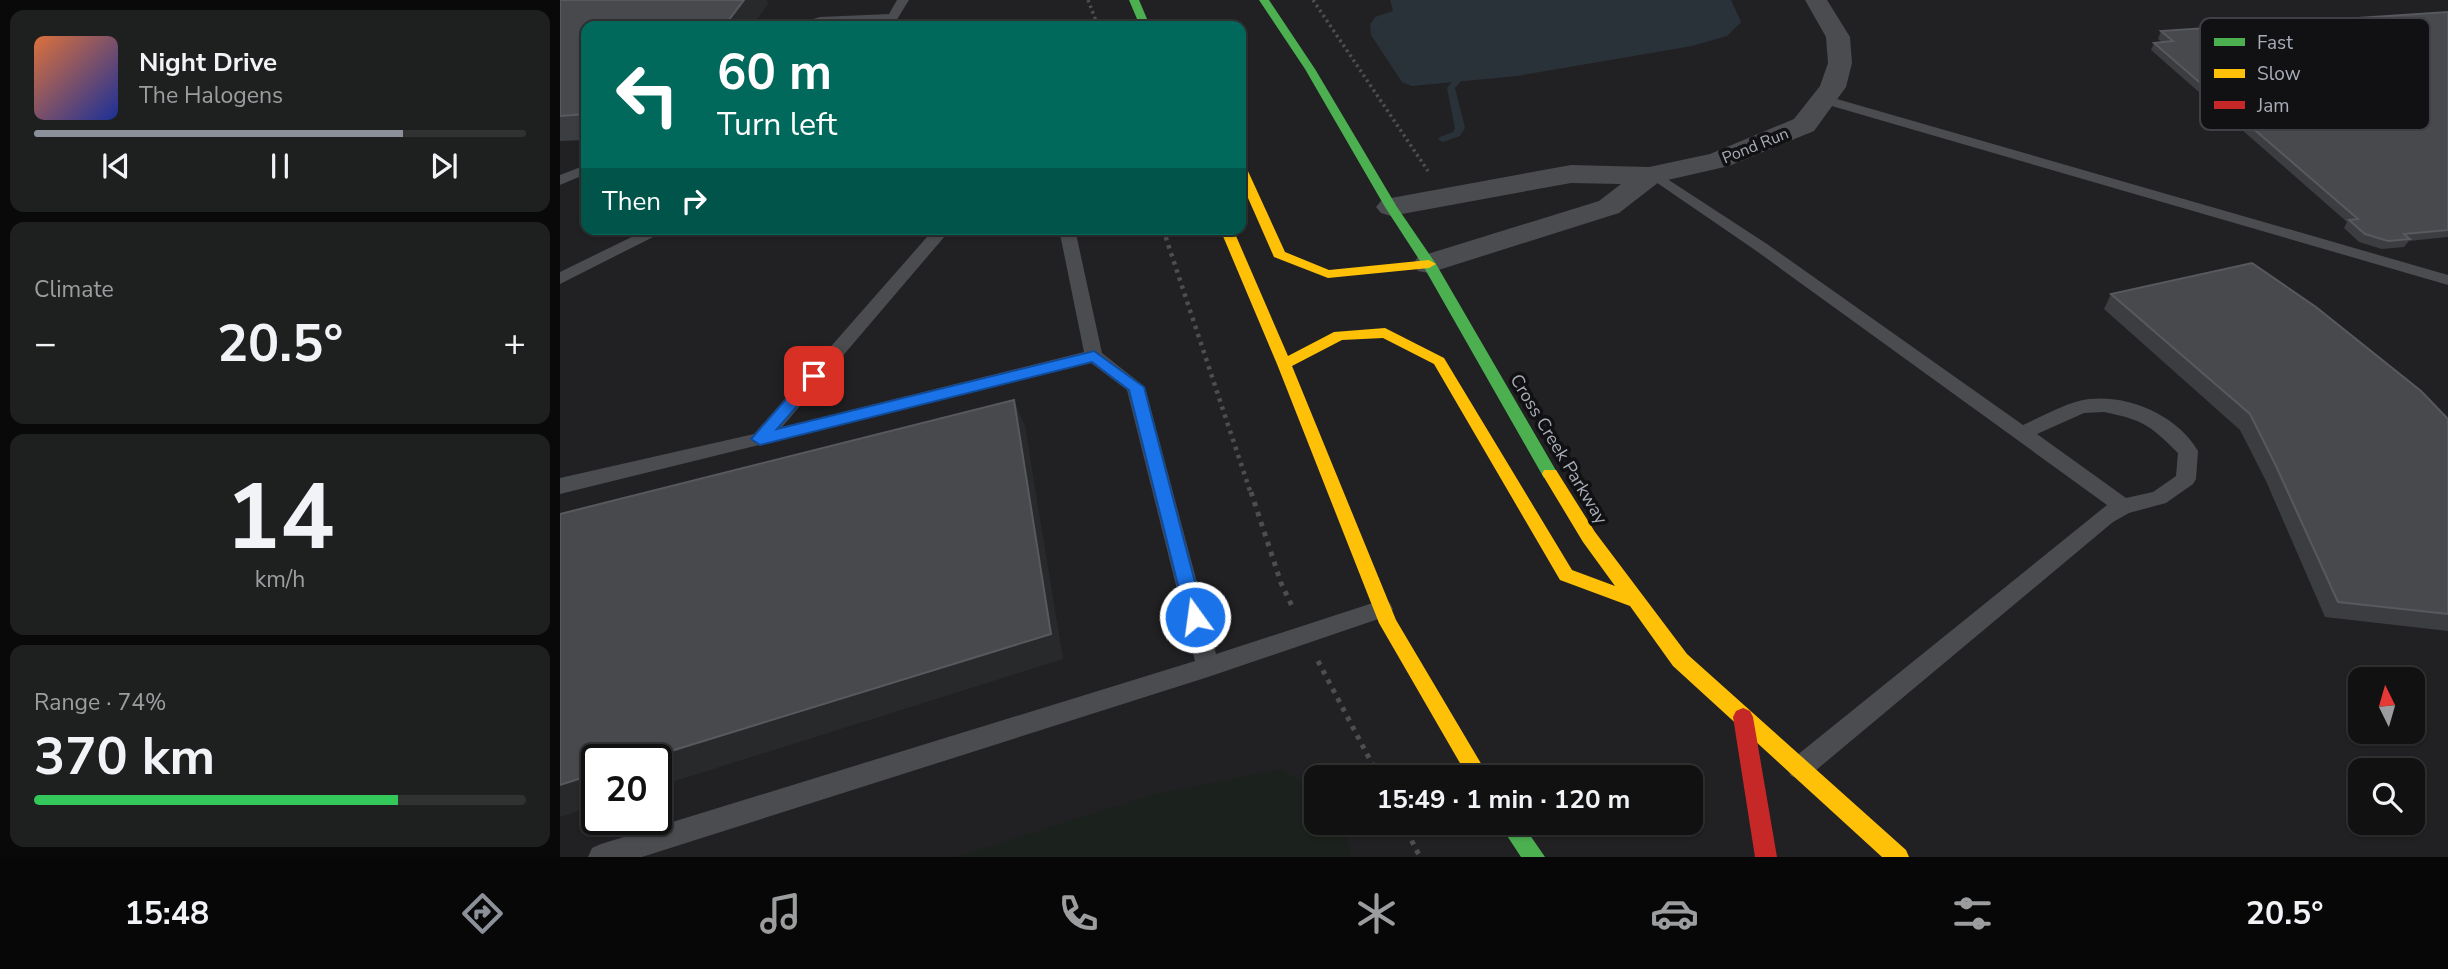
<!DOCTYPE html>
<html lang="en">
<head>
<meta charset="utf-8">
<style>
	:root { --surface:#111; --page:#1e1f1f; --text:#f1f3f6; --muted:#9c9d9f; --line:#303131; --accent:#8c9099 }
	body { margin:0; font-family:"Nunito Sans",sans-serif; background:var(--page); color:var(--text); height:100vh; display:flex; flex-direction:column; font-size:26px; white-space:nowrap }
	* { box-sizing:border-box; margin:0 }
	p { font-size:23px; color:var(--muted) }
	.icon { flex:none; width:38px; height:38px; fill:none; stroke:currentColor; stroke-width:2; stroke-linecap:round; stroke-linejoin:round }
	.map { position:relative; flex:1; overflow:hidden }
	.panel { display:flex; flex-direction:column; gap:10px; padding:10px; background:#090909; width:560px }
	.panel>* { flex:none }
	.hud { position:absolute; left:21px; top:21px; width:665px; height:214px; border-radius:14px; box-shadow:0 2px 5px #0004,0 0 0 2px var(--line); background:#00695c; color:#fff; overflow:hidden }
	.needle { width:46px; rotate:355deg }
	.controls { position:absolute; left:1788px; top:667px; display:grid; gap:14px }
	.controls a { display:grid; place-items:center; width:77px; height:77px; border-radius:14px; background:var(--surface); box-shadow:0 2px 5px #0004,0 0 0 2px var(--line); font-size:35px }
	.speed { position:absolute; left:21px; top:744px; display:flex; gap:14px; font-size:35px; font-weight:700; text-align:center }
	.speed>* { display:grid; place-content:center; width:91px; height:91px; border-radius:50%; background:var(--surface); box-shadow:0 2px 5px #0004,0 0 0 2px var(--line); line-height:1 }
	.speed .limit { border:4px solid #111; border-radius:10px; background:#fff; color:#111 }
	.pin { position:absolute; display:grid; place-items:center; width:60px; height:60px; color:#fff; margin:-30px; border-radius:14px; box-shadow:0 4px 10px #0006 }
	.me { position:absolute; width:77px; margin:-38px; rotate:346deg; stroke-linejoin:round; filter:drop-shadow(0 0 5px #0008) }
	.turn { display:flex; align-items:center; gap:24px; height:147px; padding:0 21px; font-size:32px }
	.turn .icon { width:91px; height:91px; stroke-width:2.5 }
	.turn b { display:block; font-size:49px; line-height:60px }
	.then { display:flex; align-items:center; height:66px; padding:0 21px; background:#0003; gap:14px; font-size:26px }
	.big { font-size:52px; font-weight:700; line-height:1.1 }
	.panel .widget { flex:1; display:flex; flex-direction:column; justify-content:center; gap:10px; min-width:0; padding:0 24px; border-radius:14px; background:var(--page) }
	.panel .dial { align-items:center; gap:0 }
	.dial b { font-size:91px; line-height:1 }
	.song { display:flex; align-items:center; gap:21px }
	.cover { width:84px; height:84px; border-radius:10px; background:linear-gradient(135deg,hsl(20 70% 55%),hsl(230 70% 35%)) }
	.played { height:7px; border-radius:4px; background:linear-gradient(90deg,var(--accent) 75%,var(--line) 75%) }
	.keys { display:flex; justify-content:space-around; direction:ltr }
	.heat { display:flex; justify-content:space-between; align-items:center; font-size:38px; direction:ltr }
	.charge { height:10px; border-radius:5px; background:linear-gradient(90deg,#34c759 74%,var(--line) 0) }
	.trip { position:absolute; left:744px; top:765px; width:399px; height:70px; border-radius:14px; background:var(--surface); box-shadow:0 2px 5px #0004,0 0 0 2px var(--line); font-weight:700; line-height:70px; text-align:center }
	.dock { display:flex; height:112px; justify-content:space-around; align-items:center; background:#070707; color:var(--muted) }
	.dock .icon { width:49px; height:49px }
	.dock .active { color:var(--accent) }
	.dock b { font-size:32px; color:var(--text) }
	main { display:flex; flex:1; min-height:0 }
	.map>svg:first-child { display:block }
	.built { fill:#212124; fill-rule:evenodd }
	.green { fill:#1b211c }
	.water { fill:#2a3239 }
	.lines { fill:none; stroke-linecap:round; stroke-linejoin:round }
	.stream { fill:#2a3239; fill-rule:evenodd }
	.path-far2 { stroke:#4d4e52; stroke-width:3.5; stroke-dasharray:2.5 3.5; stroke-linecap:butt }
	.path-far1 { stroke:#4d4e52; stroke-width:4.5; stroke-dasharray:3.5 5; stroke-linecap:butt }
	.path { stroke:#4d4e52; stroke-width:5; stroke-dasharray:4.5 6; stroke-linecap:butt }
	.lane { fill:#4b4c50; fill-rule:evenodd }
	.street { fill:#4b4c50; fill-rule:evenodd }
	.fast { fill:#4caf50; fill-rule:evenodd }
	.slow { fill:#ffc107; fill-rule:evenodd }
	.jam { fill:#c62828; fill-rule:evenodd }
	.wall { fill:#3c3d40 }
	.shaded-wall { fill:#28292a }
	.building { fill:#48494d; stroke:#57595e; stroke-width:2 }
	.route { fill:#1a73e8; stroke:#114b97; stroke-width:2 }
	.labels { text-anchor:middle; stroke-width:7; stroke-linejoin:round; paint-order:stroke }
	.far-street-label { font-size:16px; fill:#a8adb8; stroke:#111113 }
	.street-label { font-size:18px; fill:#a8adb8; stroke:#111113 }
	.key { fill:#111113; stroke:#3e4045; stroke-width:2 }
	.key-label { font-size:19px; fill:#a8adb8 }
</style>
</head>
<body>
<main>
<section class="panel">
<div class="widget">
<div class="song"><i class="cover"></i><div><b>Night Drive</b><p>The Halogens</p></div></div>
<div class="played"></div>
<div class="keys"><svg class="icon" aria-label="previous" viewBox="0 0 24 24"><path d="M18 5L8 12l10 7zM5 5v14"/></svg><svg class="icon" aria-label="pause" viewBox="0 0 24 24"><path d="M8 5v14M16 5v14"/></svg><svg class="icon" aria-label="next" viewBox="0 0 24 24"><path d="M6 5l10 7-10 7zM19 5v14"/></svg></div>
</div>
<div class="widget"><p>Climate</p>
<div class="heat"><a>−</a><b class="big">20.5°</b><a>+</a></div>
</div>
<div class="widget dial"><b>14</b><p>km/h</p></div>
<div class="widget"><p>Range · 74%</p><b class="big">370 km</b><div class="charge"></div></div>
</section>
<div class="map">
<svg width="1888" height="857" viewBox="0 0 1888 857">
	<rect width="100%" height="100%" fill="#171717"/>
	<path class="built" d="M 0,0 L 1888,0 L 1888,857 L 0,857 ZM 26,26 L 681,26 L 681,229 L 26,229 ZM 1801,679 L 1853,679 L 1853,732 L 1801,732 ZM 37,760 L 96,760 L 96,819 L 37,819 ZM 1801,770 L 1853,770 L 1853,822 L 1801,822 ZM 756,777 L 1130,777 L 1130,822 L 756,822 Z"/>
	<polygon class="green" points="722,769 756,794 756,822 782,823 792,857 396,857 591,795"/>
	<polygon class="water" points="830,0 1171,0 1181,22 1167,36 1132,46 957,76 852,86 842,82 811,35 810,25 815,17 833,11"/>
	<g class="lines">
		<polygon class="stream" points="895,78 902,80 895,88 905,128 900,136 883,142 878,139 880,137 893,132 895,128 887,88"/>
		<g class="path-far2">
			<polyline points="528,0 538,26"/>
			<polyline points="753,0 868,171"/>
		</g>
		<polyline class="path-far1" points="603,229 691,494"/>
		<g class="path">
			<polyline points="691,492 721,583 732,606"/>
			<polyline points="758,661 819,777"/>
			<polyline points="842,822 860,857"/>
		</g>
		<g class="lane">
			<polygon points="337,0 349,0 333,26 321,26 324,21 229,26 260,17 329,14"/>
			<polygon points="1263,95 1888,275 1888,285 1258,102 1256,99"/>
			<polygon points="26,165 26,174 0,185 0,175"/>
			<path d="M 1095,171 L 1207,244 L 1463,425 C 1481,417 1500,406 1519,401 C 1561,391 1616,413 1638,451 L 1636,479 L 1633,484 L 1606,503 L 1569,513 L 1553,522 L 1249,776 L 1240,779 L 1231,776 L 1227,768 L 1231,760 L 1547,505 L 1195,250 L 1090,178 L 1088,175 ZM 1544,412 C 1583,420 1590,425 1618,453 L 1616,476 L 1593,492 L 1566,498 L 1477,434 L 1524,413 Z"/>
			<polygon points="88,229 109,229 0,284 0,272"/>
			<polygon points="374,229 391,229 222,427 524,352 499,229 515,229 542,353 585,387 656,654 822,600 830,603 833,609 830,615 648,677 82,857 28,857 32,848 41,844 635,661 567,390 531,363 0,494 0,478 194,434"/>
		</g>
		<polygon class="street" points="1245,0 1267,0 1290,37 1292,63 1286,87 1254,131 1169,166 1099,182 1059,213 869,273 858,271 853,264 858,257 1039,201 1061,184 1011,183 831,216 821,213 816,207 821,201 831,198 1011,165 1089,167 1150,154 1234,119 1260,86 1268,63 1266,37"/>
		<g class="fast">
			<polygon points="569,0 579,0 590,26 580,26"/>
			<polygon points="699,0 709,0 755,69 837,207 876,264 998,474 996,478 984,478 862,264 825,207 745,69"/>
			<polygon points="938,822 961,822 985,857 961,857"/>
		</g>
		<g class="slow">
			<polygon points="681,165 687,169 725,252 769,270 869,260 876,264 869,268 768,278 714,257 681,182"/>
			<polygon points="660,229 673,229 728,356 774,332 825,328 884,358 1012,570 1055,586 1023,542 982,474 984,470 996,470 1035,532 1127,654 1346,850 1349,857 1322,857 1113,666 1070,606 1000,580 874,364 823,338 782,340 732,366 836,620 929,777 908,777 819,623 717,364"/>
		</g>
		<polygon class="jam" points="1183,708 1190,711 1193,717 1217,857 1195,857 1173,717 1176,711"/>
	</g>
	<g class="wall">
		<polygon points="0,0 208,3 192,26 26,26 26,140 0,141"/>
		<polygon points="1888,12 1888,237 1849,241 1844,247 1822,249 1799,242 1784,228 1787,222 1591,50 1594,43 1602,42 1598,39 1601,31"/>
		<polygon points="1551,294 1888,419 1888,631 1765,617 1706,481 1680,430 1544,309"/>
	</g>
	<g class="shaded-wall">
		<polygon points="184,0 207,0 208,3 192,26 165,26 165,25"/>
		<polygon points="454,400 465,426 503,659 96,787 96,760 82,760"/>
		<polygon points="37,773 37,805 0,817 0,785"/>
	</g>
	<g class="building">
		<polygon points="0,0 184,0 165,25 26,26 26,114 0,116"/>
		<polygon points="1888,12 1888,230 1844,234 1850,239 1828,241 1805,234 1789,220 1798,219 1594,43 1613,41 1601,31"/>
		<polygon points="1692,263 1756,307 1861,391 1888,419 1888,614 1778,602 1716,466 1690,414 1551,294"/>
		<polygon points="454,400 491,634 82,760 37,760 37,773 0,785 0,514"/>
	</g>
	<polygon class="route" points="534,351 584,387 644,617 641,622 635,624 628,622 626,617 569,390 532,362 200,445 191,439 249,373 260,373 262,376 260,380 217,429"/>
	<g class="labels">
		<g class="far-street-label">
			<text transform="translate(1195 145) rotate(-22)" y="6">Pond Run</text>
		</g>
		<g class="street-label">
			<text transform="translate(999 449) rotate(59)" y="6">Cross Creek Parkway</text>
		</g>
	</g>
	<rect x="1640" y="18" width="230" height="112" rx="10" class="key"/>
	<rect x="1654" y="38" width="31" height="8" fill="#4caf50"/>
	<rect x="1654" y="69" width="31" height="9" fill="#ffc107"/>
	<rect x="1654" y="101" width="31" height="8" fill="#c62828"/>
	<g class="key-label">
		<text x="1697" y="49">Fast</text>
		<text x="1697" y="80">Slow</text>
		<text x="1697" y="112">Jam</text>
	</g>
</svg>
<div class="controls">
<a><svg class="needle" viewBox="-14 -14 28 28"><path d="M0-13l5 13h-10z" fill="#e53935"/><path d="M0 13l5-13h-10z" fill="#9c9d9f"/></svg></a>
<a><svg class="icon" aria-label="search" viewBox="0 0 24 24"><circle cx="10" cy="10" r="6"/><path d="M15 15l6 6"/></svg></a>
</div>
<div class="speed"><div class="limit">20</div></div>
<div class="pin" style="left:254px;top:376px;background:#d93025"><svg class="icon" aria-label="arrive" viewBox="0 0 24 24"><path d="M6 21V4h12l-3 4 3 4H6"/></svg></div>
<svg class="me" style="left:635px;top:617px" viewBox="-20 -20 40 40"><circle r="17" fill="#1a73e8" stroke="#fff" stroke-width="3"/><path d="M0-11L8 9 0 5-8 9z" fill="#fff"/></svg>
<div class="trip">15:49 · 1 min · 120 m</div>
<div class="hud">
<div class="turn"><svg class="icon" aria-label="left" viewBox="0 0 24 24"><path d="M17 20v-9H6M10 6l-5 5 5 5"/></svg><div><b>60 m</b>Turn left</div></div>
<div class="then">Then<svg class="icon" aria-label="right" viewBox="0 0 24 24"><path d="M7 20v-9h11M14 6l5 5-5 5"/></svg></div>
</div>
</div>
</main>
<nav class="dock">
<b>15:48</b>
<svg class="icon active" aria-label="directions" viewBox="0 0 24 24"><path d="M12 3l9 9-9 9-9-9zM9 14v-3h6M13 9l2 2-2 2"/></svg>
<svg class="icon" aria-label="music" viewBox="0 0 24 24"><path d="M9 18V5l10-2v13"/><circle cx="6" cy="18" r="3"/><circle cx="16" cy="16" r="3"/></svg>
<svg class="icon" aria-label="phone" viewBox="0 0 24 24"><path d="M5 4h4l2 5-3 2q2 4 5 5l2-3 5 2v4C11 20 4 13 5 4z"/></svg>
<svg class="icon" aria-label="climate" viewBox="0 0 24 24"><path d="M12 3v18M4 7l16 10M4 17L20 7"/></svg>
<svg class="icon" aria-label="car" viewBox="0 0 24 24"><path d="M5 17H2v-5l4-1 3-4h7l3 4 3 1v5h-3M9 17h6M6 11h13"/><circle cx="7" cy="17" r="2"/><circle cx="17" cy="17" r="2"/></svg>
<svg class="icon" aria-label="filters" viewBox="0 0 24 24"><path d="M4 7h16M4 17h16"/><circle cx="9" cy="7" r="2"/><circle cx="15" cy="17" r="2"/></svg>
<b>20.5°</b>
</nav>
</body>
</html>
